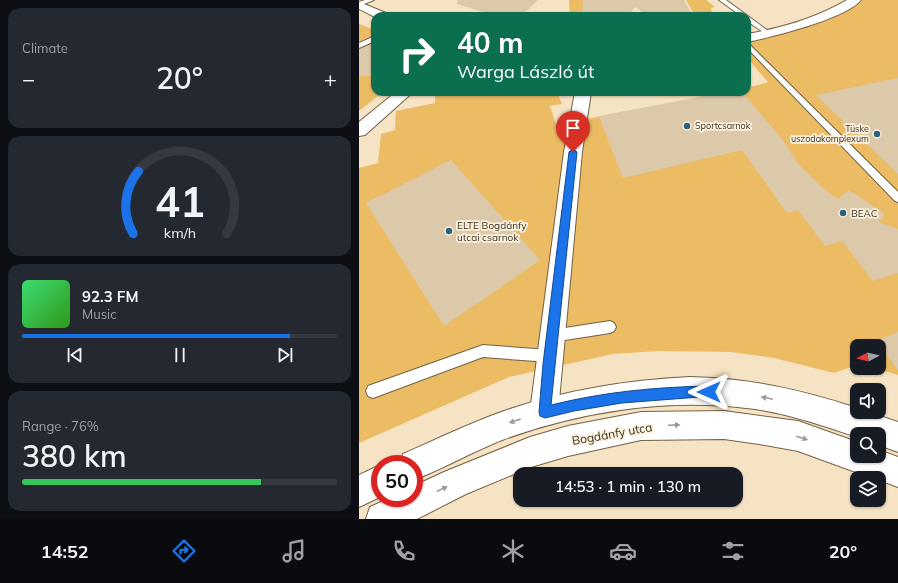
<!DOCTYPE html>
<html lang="en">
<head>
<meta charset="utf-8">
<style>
	:root { --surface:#171b24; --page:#242831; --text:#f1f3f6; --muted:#9ea1a6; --line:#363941; --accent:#1a73e8 }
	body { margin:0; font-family:Mulish,sans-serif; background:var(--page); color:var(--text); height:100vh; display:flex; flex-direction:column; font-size:15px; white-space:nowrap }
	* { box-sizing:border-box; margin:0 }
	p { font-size:13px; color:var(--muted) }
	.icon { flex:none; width:22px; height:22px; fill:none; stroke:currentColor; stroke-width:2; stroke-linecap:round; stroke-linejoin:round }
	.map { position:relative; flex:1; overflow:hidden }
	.drawer { display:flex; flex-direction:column; gap:8px; padding:8px; background:#0d0f14; width:359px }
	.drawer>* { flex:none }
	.guide { position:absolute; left:12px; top:12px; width:380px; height:84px; border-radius:12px; box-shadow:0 1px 3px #0004; background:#0b6e4f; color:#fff; overflow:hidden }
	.needle { width:26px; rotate:263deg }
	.tools { position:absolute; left:491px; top:339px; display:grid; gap:8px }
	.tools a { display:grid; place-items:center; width:36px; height:36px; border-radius:8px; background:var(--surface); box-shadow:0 1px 3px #0004; font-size:20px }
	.speed { position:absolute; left:12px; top:455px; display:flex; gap:8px; font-size:20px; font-weight:700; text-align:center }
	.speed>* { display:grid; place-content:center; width:52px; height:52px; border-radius:50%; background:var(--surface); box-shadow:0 1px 3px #0004; line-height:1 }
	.speed .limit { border:6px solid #d22; background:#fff; color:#111 }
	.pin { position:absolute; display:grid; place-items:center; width:34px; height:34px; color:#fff; margin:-41px -17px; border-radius:50% 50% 50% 0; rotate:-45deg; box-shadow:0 0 4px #0007 }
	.pin .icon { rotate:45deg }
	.me { position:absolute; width:44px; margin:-22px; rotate:270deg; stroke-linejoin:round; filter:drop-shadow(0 0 3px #0008) }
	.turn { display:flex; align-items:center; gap:14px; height:84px; padding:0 20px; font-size:18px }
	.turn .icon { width:52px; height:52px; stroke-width:2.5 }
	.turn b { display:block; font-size:28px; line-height:34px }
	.big { font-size:30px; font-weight:600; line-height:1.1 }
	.drawer .widget { flex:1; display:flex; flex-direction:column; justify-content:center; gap:6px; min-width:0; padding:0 14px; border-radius:12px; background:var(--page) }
	.drawer .dial { align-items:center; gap:0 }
	.dial svg { height:104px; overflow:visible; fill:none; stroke:var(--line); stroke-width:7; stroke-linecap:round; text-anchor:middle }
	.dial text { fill:var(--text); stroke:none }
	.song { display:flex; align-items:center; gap:12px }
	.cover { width:48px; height:48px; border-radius:6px; background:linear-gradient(135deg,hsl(140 70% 55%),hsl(110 70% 35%)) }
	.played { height:4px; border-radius:2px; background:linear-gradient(90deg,var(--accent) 85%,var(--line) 85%) }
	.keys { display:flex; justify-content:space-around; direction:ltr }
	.heat { display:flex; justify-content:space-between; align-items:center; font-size:22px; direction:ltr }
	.charge { height:6px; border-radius:3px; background:linear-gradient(90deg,#34c759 76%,var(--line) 0) }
	.trip { position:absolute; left:154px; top:467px; width:230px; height:40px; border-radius:12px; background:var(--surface); box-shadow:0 1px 3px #0004; font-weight:600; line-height:40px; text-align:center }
	.tab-bar { display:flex; height:64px; justify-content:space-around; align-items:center; background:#090b0e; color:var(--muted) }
	.tab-bar .icon { width:28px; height:28px }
	.tab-bar .selected { color:var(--accent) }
	.tab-bar b { font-size:18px; color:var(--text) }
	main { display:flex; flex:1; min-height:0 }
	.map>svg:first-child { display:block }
	.green { fill:#ecbc65 }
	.building { fill:#dcc9aa }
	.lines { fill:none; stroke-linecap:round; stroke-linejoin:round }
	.lane-casing { stroke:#726145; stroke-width:2 }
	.street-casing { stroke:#726145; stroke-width:2 }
	.secondary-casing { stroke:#726145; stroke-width:2 }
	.lane { fill:#fff; fill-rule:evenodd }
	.street { fill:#fff; fill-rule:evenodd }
	.secondary { fill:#fff; fill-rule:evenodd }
	.oneway { fill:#9c9892 }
	.route { fill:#1a73e8; stroke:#114b97 }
	.poi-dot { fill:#2a637c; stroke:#fdf2de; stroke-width:1.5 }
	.labels { text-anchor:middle; stroke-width:3.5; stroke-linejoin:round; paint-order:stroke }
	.far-poi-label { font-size:9px; fill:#383024; stroke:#fdf2de; text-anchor:start }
	.poi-label { font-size:10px; fill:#383024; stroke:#fdf2de; text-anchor:start }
	.near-street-label { font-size:12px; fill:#383024; stroke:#fdf2de }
</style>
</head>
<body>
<main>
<section class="drawer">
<div class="widget"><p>Climate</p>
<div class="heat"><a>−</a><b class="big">20°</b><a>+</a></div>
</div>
<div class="widget dial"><svg viewBox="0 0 100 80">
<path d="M14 69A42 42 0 1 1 86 69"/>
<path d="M14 69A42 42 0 0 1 18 21" stroke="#1a73e8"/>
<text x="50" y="56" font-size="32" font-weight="700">41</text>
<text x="50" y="72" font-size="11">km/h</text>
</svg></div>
<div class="widget">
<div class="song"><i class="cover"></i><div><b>92.3 FM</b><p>Music</p></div></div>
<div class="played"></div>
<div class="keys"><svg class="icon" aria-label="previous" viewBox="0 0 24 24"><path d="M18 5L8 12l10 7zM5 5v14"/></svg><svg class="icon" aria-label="pause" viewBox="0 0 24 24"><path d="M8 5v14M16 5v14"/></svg><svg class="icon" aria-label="next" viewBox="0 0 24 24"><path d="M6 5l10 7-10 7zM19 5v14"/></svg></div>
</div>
<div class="widget"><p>Range · 76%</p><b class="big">380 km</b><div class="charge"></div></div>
</section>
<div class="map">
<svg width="539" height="519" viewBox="0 0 539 519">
	<rect width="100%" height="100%" fill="#f6e3c3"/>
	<g class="green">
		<polygon points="210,0 224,0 224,16 211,16"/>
		<polygon points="327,0 347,0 356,7 352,8 353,15 360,16 336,16"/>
		<polygon points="503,0 539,0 539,375 515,368 520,368 520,346 498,346 498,365 475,373 415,358 372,352 299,351 254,354 150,377 0,443 0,168 19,163 22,134 36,130 37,111 76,103 76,92 198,92 203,104 191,106 197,125 367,92 388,92 388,88 409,82 388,58 388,42 492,7"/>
		<polygon points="0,24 16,30 16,92 24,92 0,111"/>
	</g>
	<g class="building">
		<polygon points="99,0 179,0 162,16 137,16 98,4"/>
		<polygon points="224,0 325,0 334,16 289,16 276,7 269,16 223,16"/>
		<polygon points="16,43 16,76 0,76 0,49"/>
		<polygon points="539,78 539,174 457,95"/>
		<polygon points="367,92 383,92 423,139 440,165 468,192 479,199 490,190 526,214 520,222 539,229 539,273 514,281 483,241 466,246 439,210 428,213 383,150 264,178 240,116"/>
		<polygon points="92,160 181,260 85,326 7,203"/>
		<polygon points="539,332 539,370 517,341"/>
	</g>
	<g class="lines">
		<g class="lane-casing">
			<g id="lane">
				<polygon points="6,0 15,0 0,6 0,2"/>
				<polygon points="360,0 367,0 412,33 407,34 388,21 388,16 382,16"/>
				<polygon points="16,36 16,41 0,48 0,43"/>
				<polygon points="388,42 539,192 539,202 536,201 388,48"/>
				<polygon points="251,321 255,323 257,327 255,331 251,333 193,342 189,340 187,336 189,332 193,330"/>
				<polygon points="124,345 190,350 195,351 196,356 195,361 190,362 124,357 14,398 9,396 7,391 9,386"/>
			</g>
		</g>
		<g class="street-casing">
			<g id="street">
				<path d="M 488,0 L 502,0 C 487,19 412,37 388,42 L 388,34 C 423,28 457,18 488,0 Z"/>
				<polygon points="0,2 27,13 29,16 16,17 0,9"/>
				<polygon points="37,92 54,92 6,135 0,136 0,122"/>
				<polygon points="216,92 232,92 223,152 199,412 195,422 185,426 175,422 171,412 205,152"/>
			</g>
		</g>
		<g class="secondary-casing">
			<g id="secondary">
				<path d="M 331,377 C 390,378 443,390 498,408 L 498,412 L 509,412 L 539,422 L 539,452 L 520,445 L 520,434 L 498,434 L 498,437 C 462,425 425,412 387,408 C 306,398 220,412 143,440 C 113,452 85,468 55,480 L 55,464 L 40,464 L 44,454 C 78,439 111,423 145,411 C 206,390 268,380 331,377 Z"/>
				<polygon points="365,411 439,421 498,442 498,456 520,456 520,450 539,457 539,487 520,480 520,478 513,478 439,451 400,444 365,439 282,440 209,456 172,467 107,494 58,519 7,519 11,507 31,498 55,498 55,486 85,472 171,437 209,426 282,412"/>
				<polygon points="21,465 21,497 0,507 0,475"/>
			</g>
		</g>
		<use href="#lane" class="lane"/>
		<use href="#street" class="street"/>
		<use href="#secondary" class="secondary"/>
	</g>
	<defs><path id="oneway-solid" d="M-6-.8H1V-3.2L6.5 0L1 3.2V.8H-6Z"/></defs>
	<g class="oneway">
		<use href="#oneway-solid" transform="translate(408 398) rotate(-168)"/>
		<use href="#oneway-solid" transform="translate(156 421) rotate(161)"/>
		<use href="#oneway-solid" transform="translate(315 425) rotate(-2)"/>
		<use href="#oneway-solid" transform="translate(443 438) rotate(17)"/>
		<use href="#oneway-solid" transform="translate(83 489) rotate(-26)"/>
	</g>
	<path class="route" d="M 214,149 L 218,152 L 192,405 C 244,392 297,387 350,386 L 354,387 L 356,392 L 354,396 L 263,403 L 215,411 L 186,418 L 181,416 L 180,412 L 184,364 L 210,152 Z"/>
	<g class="poi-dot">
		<circle cx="328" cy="126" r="4"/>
		<circle cx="518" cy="134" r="4"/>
		<circle cx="484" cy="213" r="4"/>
		<circle cx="90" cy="231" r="4"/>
	</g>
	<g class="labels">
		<g class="far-poi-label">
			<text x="336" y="129">Sportcsarnok</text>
			<text x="510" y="132" text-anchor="end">Tüske<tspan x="510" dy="10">uszodakomplexum</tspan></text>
		</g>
		<g class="poi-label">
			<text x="492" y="217">BEAC</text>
			<text x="98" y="229">ELTE Bogdánfy<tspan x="98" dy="12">utcai csarnok</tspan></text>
		</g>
		<g class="near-street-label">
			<text transform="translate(253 434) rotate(-10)" y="4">Bogdánfy utca</text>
		</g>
	</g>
</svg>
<div class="tools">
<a><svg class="needle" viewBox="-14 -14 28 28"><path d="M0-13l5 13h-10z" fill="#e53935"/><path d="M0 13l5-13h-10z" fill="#9ea1a6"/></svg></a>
<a><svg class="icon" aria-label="sound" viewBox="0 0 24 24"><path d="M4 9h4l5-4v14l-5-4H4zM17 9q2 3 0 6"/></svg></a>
<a><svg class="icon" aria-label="search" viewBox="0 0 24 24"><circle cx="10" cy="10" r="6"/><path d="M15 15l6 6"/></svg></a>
<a><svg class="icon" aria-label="layers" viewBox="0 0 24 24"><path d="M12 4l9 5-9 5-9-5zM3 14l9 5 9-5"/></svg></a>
</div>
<div class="speed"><div class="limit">50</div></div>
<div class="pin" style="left:214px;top:152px;background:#d93025"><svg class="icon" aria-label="arrive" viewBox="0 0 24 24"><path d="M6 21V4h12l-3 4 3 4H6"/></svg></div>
<svg class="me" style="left:350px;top:392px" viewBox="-20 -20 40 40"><path d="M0-17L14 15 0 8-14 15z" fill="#1a73e8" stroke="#fff" stroke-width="4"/></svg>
<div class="trip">14:53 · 1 min · 130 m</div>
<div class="guide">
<div class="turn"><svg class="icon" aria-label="right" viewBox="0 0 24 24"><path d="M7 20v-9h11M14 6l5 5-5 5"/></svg><div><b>40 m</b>Warga László út</div></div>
</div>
</div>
</main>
<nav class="tab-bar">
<b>14:52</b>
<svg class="icon selected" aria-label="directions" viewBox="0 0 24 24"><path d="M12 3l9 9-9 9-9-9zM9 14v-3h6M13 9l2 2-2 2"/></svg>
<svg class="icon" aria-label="music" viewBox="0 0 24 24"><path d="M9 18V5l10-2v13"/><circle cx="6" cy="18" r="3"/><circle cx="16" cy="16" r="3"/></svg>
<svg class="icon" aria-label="phone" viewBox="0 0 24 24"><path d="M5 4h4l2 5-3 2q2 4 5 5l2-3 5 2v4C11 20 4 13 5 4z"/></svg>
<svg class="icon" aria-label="climate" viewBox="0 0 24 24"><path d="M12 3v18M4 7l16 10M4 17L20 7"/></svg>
<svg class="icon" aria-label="car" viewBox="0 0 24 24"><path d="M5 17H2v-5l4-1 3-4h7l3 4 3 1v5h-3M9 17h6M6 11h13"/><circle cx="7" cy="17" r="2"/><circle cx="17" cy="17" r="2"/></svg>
<svg class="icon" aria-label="filters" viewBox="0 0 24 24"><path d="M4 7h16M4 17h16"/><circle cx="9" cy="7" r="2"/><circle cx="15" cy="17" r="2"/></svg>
<b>20°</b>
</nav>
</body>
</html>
